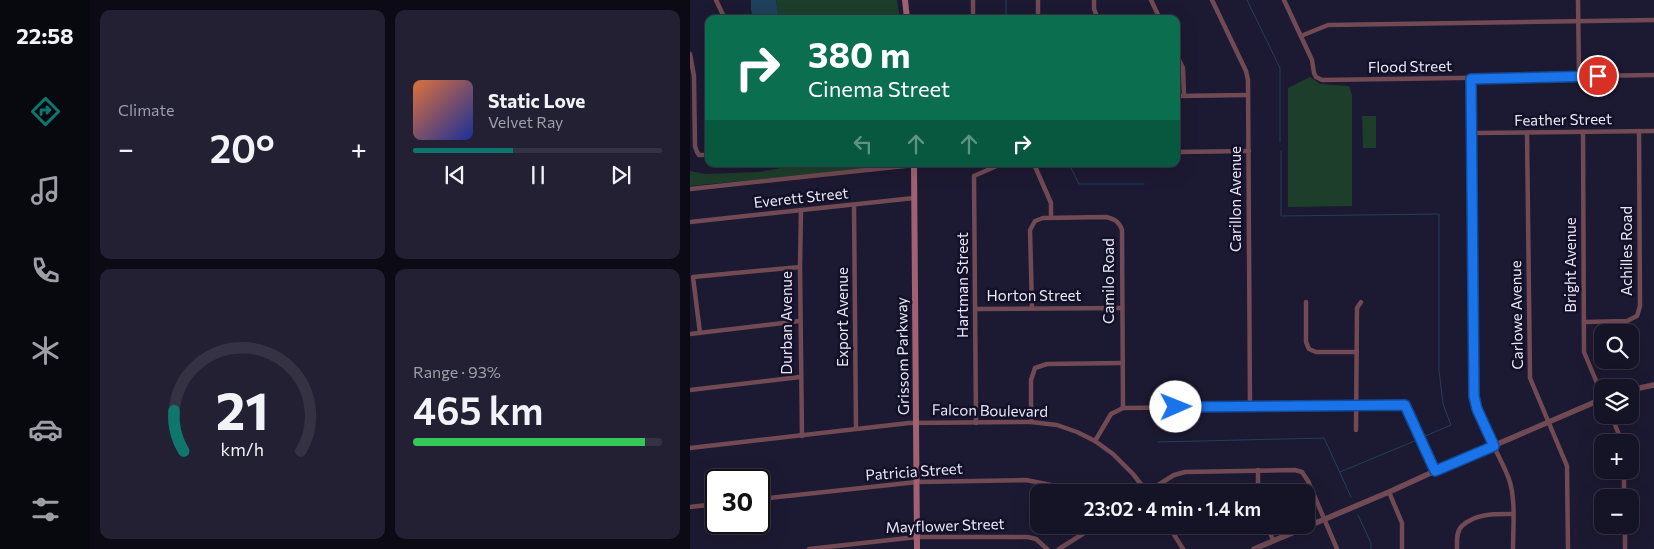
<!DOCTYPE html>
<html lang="en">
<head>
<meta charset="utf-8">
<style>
	:root { --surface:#151326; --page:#222032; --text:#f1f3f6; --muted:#9d9ea7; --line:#343243; --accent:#0f766e }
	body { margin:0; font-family:Commissioner,sans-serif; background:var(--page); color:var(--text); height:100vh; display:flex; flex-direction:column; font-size:19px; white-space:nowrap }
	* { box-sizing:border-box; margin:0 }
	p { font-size:16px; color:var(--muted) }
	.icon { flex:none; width:28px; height:28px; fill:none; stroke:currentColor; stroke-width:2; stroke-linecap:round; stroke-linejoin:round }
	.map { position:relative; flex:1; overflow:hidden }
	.details { display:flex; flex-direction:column; gap:10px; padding:10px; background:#0c0a15; width:600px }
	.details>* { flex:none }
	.top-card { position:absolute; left:15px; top:15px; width:475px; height:152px; border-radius:10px; box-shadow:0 5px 20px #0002,0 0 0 1px var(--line); background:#0b6e4f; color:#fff; overflow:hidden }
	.controls { position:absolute; left:904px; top:324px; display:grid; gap:10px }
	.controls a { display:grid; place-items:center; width:45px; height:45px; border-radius:10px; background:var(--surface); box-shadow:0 5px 20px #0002,0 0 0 1px var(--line); font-size:25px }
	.speed { position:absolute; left:15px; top:469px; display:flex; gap:10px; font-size:25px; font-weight:700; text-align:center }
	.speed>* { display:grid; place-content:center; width:65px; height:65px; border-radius:50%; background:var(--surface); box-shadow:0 5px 20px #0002,0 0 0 1px var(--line); line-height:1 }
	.speed .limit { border:2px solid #111; border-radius:8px; background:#fff; color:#111 }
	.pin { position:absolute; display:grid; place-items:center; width:42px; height:42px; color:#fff; margin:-21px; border:2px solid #fff; border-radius:50%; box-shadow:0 1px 5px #0007 }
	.me { position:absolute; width:55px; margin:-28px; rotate:89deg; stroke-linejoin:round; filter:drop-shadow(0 0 4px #0008) }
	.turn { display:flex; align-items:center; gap:18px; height:105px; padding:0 20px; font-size:22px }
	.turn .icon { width:65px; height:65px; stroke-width:2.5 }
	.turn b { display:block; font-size:35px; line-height:42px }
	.lanes { display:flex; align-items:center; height:48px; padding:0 20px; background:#0003; justify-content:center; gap:25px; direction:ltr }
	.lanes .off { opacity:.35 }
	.big { font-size:38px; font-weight:600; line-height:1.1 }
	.details .tile { flex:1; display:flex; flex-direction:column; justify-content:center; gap:8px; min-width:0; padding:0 18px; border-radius:10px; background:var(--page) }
	.details .dial { align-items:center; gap:0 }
	.dial svg { height:130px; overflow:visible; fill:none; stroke:var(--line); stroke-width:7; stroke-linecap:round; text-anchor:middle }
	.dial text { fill:var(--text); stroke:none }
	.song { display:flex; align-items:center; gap:15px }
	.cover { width:60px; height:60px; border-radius:8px; background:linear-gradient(135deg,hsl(20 70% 55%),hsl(230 70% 35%)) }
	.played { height:5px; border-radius:2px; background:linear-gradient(90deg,var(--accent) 40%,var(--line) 40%) }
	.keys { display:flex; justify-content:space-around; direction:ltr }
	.heat { display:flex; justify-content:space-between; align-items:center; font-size:28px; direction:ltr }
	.charge { height:8px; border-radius:4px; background:linear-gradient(90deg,#34c759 93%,var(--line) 0) }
	.details .tiles { flex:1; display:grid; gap:10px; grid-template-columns:repeat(2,1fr) }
	.trip { position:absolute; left:340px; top:484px; width:285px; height:50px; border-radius:10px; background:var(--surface); box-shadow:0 5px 20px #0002,0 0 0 1px var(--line); font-weight:600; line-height:50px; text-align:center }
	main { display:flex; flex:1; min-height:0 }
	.tabs { display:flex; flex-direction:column; width:90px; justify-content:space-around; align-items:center; background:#08080f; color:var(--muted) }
	.tabs .icon { width:35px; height:35px }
	.tabs .selected { color:var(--accent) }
	.tabs b { font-size:22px; color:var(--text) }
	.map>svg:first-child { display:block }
	.green { fill:#1d3e2a }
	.water { fill:#20415b }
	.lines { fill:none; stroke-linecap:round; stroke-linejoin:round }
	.stream { stroke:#20415b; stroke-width:1 }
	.minor { stroke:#714a53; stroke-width:4.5 }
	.tertiary { stroke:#714a53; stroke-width:5.5 }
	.secondary { stroke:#a06271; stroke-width:6 }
	.route-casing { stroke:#114b97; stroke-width:12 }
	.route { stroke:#1a73e8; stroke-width:9 }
	.labels { text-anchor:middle; stroke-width:5; stroke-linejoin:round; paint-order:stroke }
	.street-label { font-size:15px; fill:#e8e8f9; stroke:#131028 }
</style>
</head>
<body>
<main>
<nav class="tabs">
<b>22:58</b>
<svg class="icon selected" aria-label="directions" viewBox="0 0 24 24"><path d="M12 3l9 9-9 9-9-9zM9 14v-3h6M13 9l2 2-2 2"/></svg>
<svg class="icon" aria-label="music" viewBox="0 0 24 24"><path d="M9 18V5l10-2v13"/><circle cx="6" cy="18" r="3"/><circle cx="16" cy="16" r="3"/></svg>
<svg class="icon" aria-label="phone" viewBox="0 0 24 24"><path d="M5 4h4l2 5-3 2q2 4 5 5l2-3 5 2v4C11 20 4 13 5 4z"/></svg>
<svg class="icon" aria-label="climate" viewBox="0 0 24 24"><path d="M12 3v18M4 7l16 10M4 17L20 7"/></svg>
<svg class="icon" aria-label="car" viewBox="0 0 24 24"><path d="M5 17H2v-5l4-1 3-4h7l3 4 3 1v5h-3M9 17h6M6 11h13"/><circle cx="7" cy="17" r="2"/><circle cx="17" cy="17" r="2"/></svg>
<svg class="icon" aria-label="filters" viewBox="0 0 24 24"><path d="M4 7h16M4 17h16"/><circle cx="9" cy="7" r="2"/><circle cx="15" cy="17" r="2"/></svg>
</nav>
<section class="details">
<div class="tiles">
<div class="tile"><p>Climate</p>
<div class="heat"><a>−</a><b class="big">20°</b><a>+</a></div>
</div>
<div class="tile">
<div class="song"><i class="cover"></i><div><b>Static Love</b><p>Velvet Ray</p></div></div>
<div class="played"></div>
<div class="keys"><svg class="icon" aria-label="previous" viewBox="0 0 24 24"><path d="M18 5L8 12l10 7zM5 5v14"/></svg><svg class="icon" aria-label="pause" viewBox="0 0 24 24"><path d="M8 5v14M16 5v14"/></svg><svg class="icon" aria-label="next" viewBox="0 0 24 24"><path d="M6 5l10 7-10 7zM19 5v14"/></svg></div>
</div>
<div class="tile dial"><svg viewBox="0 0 100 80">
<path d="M14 69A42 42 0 1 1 86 69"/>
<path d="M14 69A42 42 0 0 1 8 44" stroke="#0f766e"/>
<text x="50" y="56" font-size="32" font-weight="700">21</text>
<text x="50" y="72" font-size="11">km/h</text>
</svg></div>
<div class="tile"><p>Range · 93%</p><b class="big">465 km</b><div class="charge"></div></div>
</div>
</section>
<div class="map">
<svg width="964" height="549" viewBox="0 0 964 549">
	<rect width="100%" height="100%" fill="#1c1932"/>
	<g class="green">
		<polygon points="86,0 207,0 210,19 89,19"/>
		<polygon points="620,77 630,84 659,86 662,95 662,206 598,207 598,88"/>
		<polygon points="672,116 686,116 686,148 673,148"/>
		<polygon points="103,164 218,164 218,165 0,186 0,171 15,174 69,172 101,166"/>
	</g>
	<polygon class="water" points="61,0 86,0 89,19 64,19 61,10"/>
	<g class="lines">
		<g class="stream">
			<polyline points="316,0 316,19"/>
			<polyline points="557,0 590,68 590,142"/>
			<polyline points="591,151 591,216 749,214 749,370 753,404 761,425 733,437"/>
			<polyline points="379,164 389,184 454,184"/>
			<polyline points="468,442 634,438 661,497"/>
			<polyline points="650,472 727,440"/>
			<polyline points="668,515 681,543 681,549"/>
		</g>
		<g class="minor">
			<polyline points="26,0 35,19"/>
			<polyline points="283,0 283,19"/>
			<polyline points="348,0 348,19"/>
			<polyline points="404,0 404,9 408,19"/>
			<polyline points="461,0 470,19"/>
			<polyline points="522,0 556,71 558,80 560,407"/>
			<polyline points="594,0 622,60 624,73 626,77 632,80 964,75"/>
			<polyline points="888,0 889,77"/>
			<polyline points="611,36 638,25 964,20"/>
			<polyline points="0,54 4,76 5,146 7,152 9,155 19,155"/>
			<polyline points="486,54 493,68 494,95"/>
			<path d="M 781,79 L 784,396 C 788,423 809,452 819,479 C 826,500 823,527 823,549"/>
			<polyline points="486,96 558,95"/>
			<polyline points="893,132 894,352 912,395"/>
			<polyline points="782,133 964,131"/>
			<polyline points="837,133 840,378 877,466 878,549"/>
			<polyline points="486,152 559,151"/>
			<polyline points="344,164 361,203 361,218"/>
			<polyline points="0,189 224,165"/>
			<polyline points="164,205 166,429"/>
			<polyline points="111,210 110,267 112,436"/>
			<polyline points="0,222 224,198"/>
			<polyline points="616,302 616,342 619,349 626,352 667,352"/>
			<path d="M 342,308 L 340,230 L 345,221 L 353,218 L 416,217 C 424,219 429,221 432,230 L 433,408"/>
			<polyline points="285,309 432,308"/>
			<polyline points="894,322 937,321 947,316 950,306 949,131"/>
			<polyline points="10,333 3,277 110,267"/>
			<polyline points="0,334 110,321"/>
			<polyline points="0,390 110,377"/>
			<polyline points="921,415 932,442"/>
			<polyline points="341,422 341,380 345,368 357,364 432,363"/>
			<polyline points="286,423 284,176 311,164"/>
			<polyline points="666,430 667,308 671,302"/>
			<polyline points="405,441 421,414 433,408 715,405 745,471"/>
			<polyline points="0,448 219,423 341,422 367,425 387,432 405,441 423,454 443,474 457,492"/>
			<polyline points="934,470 934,498"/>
			<polyline points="457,492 484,475 495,472 605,470 612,472 618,481 647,549"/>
			<polyline points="568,492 568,470"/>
			<polyline points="699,492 712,523 712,549"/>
			<polyline points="69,499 227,482 336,480 366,486 379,492"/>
			<polyline points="0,507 26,504"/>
			<polyline points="478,525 493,549"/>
			<polyline points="577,525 583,540"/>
			<polyline points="935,525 935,549"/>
			<polyline points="119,549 227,537 338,537 346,539 357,549"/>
			<polyline points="369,549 407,525"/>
			<path d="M 767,549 C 767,542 766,531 772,526 C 785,513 806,514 822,514"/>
		</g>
		<g class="tertiary">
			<polyline points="940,390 964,385"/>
			<polyline points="564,549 699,492 745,471 912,399"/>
		</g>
		<g class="secondary">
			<polyline points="215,0 217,19"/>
			<polyline points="224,164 227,549"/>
		</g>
	</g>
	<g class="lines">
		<g class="route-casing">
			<polyline id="route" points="486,407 715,405 745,471 804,446 787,409 784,396 781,79 908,76"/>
		</g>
		<use href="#route" class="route"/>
	</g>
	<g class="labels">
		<g class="street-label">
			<text transform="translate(720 67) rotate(-1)" y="5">Flood Street</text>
			<text transform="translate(873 120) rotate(-1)" y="5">Feather Street</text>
			<text transform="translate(111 198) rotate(-6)" y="5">Everett Street</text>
			<text transform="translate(546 199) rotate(-90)" y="5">Carillon Avenue</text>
			<text transform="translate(937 251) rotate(-90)" y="5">Achilles Road</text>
			<text transform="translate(881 265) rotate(-90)" y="5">Bright Avenue</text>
			<text transform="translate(419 281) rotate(-90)" y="5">Camilo Road</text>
			<text transform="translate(273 285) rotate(-90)" y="5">Hartman Street</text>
			<text x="344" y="301">Horton Street</text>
			<text transform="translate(827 315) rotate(-91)" y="5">Carlowe Avenue</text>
			<text transform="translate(153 317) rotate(-90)" y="5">Export Avenue</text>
			<text transform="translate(97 323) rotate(-90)" y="5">Durban Avenue</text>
			<text transform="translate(213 356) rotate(-91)" y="5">Grissom Parkway</text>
			<text transform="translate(300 411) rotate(1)" y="5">Falcon Boulevard</text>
			<text transform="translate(224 472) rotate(-4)" y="5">Patricia Street</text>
			<text transform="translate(255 526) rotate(-2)" y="5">Mayflower Street</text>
		</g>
	</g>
</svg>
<div class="controls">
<a><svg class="icon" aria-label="search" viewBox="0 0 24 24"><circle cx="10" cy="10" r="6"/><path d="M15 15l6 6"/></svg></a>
<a><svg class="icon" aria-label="layers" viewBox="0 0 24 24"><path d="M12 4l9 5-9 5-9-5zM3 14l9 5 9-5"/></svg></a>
<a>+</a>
<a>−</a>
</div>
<div class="speed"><div class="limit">30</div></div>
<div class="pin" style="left:908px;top:76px;background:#d93025"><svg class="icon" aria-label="arrive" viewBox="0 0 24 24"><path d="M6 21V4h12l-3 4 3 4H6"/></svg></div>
<svg class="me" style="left:486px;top:407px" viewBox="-20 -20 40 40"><circle r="19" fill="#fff"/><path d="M0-13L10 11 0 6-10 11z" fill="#1a73e8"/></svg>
<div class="trip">23:02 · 4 min · 1.4 km</div>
<div class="top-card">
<div class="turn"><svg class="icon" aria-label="right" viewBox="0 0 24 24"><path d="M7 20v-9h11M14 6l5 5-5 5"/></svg><div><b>380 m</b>Cinema Street</div></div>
<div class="lanes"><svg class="icon off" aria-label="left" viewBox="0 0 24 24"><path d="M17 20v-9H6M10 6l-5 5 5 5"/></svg><svg class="icon off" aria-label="ahead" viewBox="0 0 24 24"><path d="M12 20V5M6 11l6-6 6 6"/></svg><svg class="icon off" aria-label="ahead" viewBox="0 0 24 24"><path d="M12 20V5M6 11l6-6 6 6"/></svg><svg class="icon" aria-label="right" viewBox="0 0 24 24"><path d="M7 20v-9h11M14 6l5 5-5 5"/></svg></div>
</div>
</div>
</main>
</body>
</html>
